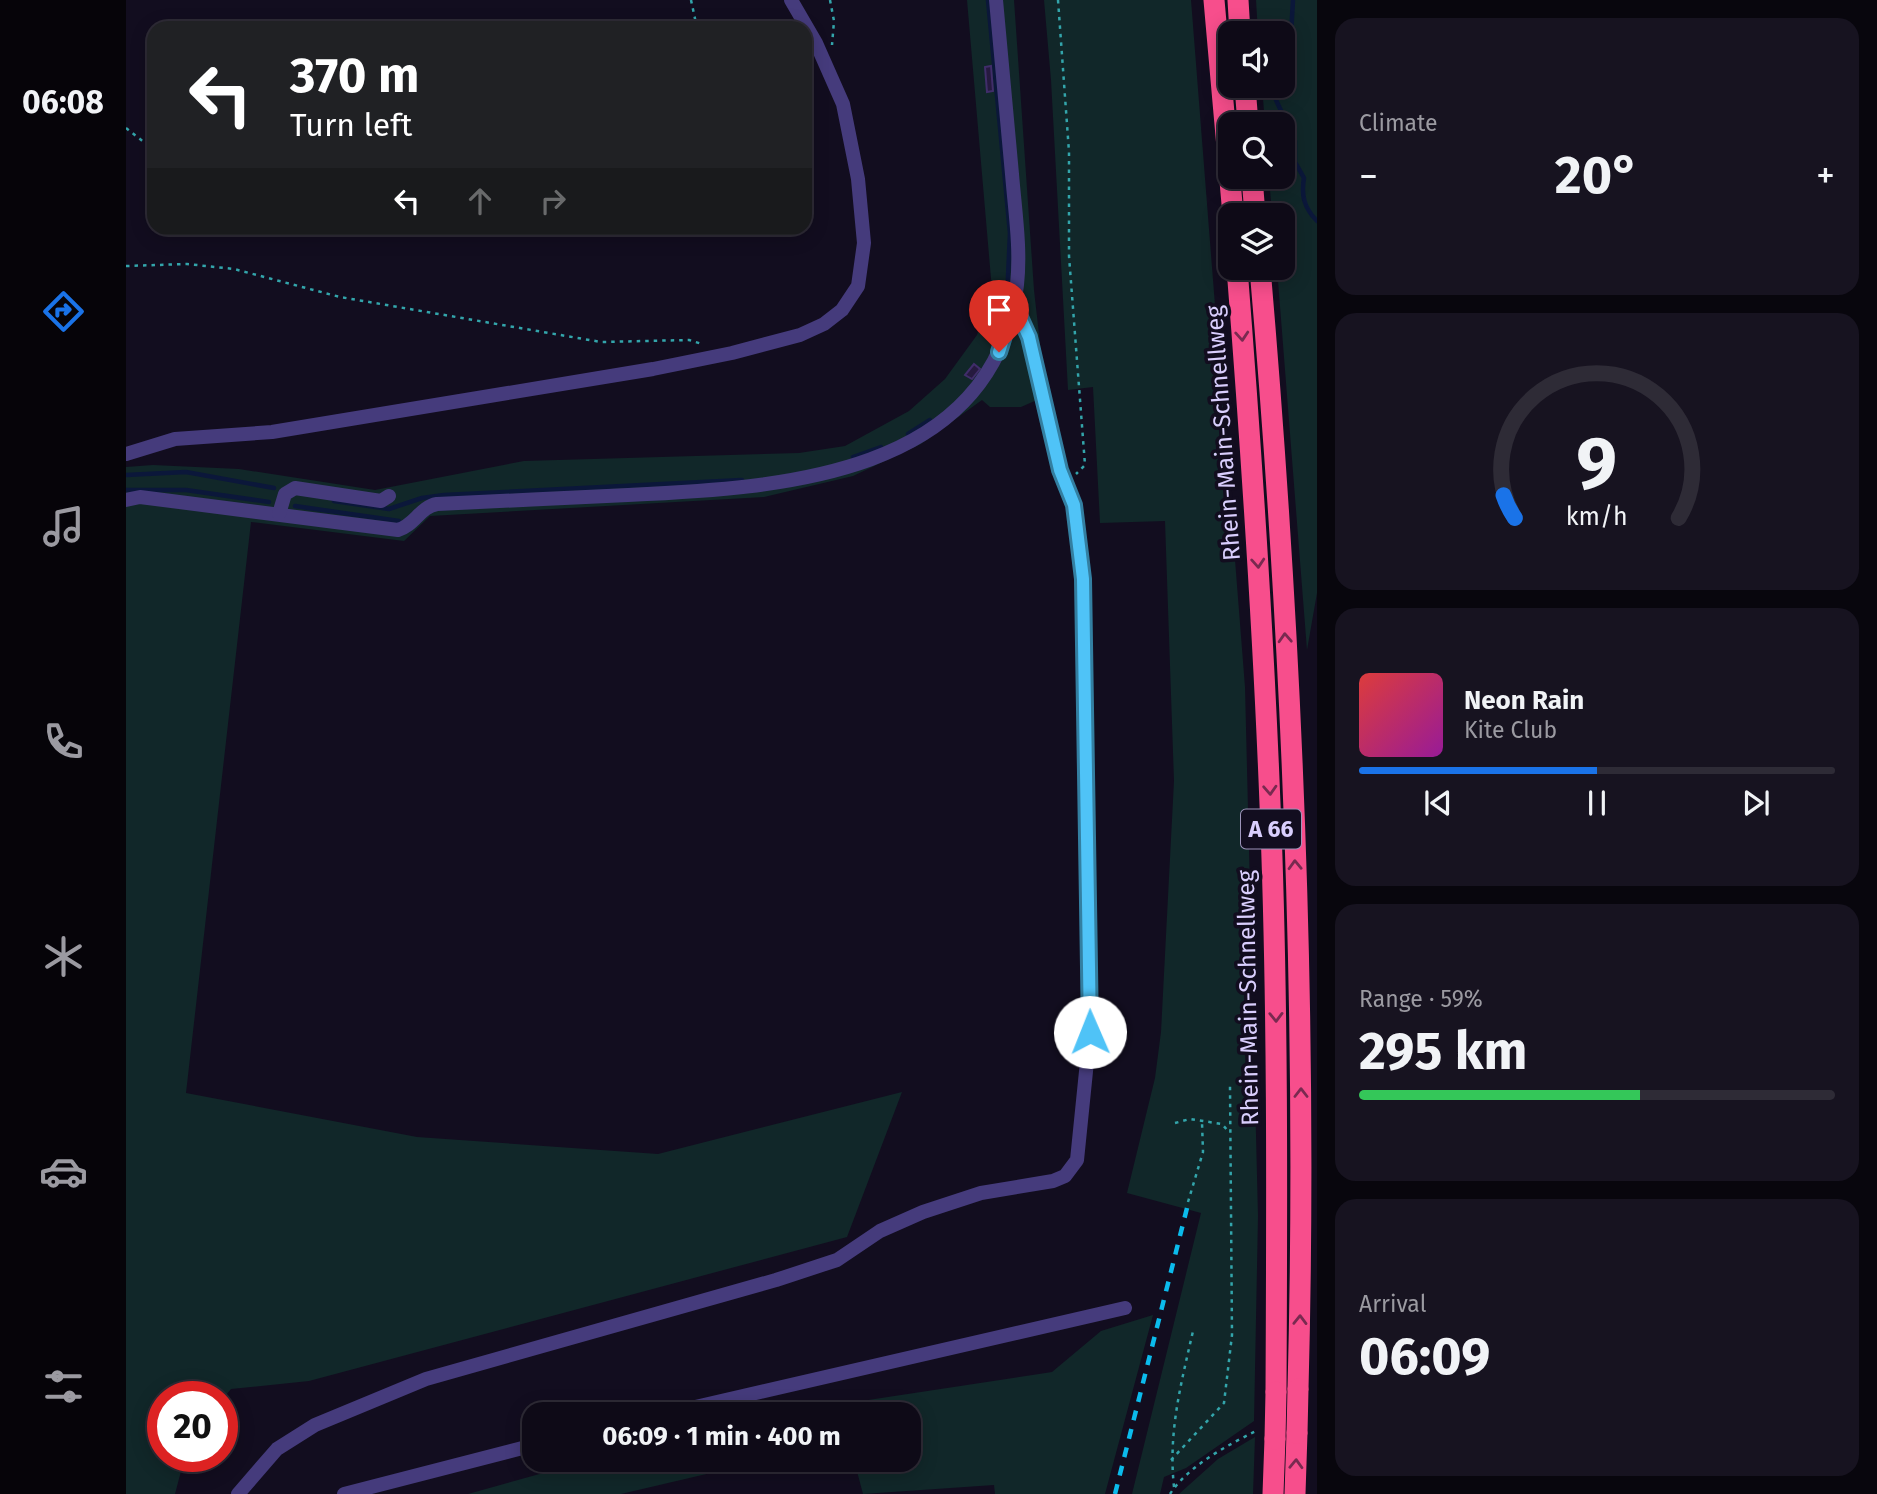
<!DOCTYPE html>
<html lang="en">
<head>
<meta charset="utf-8">
<style>
	:root { --surface:#0e0a17; --page:#171320; --text:#f1f3f6; --muted:#9b9aa1; --line:#2e2b36; --accent:#1a73e8 }
	body { margin:0; font-family:"Fira Sans",sans-serif; background:var(--page); color:var(--text); height:100vh; display:flex; flex-direction:column; font-size:26px; white-space:nowrap }
	* { box-sizing:border-box; margin:0 }
	p { font-size:23px; color:var(--muted) }
	.icon { flex:none; width:38px; height:38px; fill:none; stroke:currentColor; stroke-width:2; stroke-linecap:round; stroke-linejoin:round }
	.map { position:relative; flex:1; overflow:hidden }
	.drawer { display:flex; flex-direction:column; gap:18px; padding:18px; background:#08060d; width:560px }
	.drawer>* { flex:none }
	.banner { position:absolute; left:21px; top:21px; width:665px; height:214px; border-radius:21px; box-shadow:0 4px 18px #0003,0 0 0 2px var(--line); background:#202124; color:#fff; overflow:hidden }
	.tools { position:absolute; left:1092px; top:21px; display:grid; gap:14px }
	.tools a { display:grid; place-items:center; width:77px; height:77px; border-radius:14px; background:var(--surface); box-shadow:0 4px 18px #0003,0 0 0 2px var(--line); font-size:35px }
	.speed { position:absolute; left:21px; top:1381px; display:flex; gap:14px; font-size:35px; font-weight:700; text-align:center }
	.speed>* { display:grid; place-content:center; width:91px; height:91px; border-radius:50%; background:var(--surface); box-shadow:0 4px 18px #0003,0 0 0 2px var(--line); line-height:1 }
	.speed .limit { border:10px solid #d22; background:#fff; color:#111 }
	.pin { position:absolute; display:grid; place-items:center; width:60px; height:60px; color:#fff; margin:-72px -30px; border-radius:50% 50% 50% 0; rotate:-45deg; box-shadow:0 0 7px #0007 }
	.pin .icon { rotate:45deg }
	.me { position:absolute; width:77px; margin:-38px; rotate:359deg; stroke-linejoin:round; filter:drop-shadow(0 0 5px #0008) }
	.turn { display:flex; align-items:center; gap:24px; height:147px; padding:0 28px; font-size:32px }
	.turn .icon { width:91px; height:91px; stroke-width:2.5 }
	.turn b { display:block; font-size:49px; line-height:60px }
	.lanes { display:flex; align-items:center; height:66px; padding:0 28px; background:#0003; justify-content:center; gap:35px; direction:ltr }
	.lanes .off { opacity:.35 }
	.big { font-size:52px; font-weight:700; line-height:1.1 }
	.drawer .tile { flex:1; display:flex; flex-direction:column; justify-content:center; gap:10px; min-width:0; padding:0 24px; border-radius:21px; background:var(--page) }
	.drawer .dial { align-items:center; gap:0 }
	.dial svg { height:182px; overflow:visible; fill:none; stroke:var(--line); stroke-width:7; stroke-linecap:round; text-anchor:middle }
	.dial text { fill:var(--text); stroke:none }
	.song { display:flex; align-items:center; gap:21px }
	.cover { width:84px; height:84px; border-radius:10px; background:linear-gradient(135deg,hsl(0 70% 55%),hsl(300 70% 35%)) }
	.played { height:7px; border-radius:4px; background:linear-gradient(90deg,var(--accent) 50%,var(--line) 50%) }
	.keys { display:flex; justify-content:space-around; direction:ltr }
	.heat { display:flex; justify-content:space-between; align-items:center; font-size:38px; direction:ltr }
	.charge { height:10px; border-radius:5px; background:linear-gradient(90deg,#34c759 59%,var(--line) 0) }
	.trip { position:absolute; left:396px; top:1402px; width:399px; height:70px; border-radius:21px; background:var(--surface); box-shadow:0 4px 18px #0003,0 0 0 2px var(--line); font-weight:700; line-height:70px; text-align:center }
	main { display:flex; flex:1; min-height:0 }
	.menu { display:flex; flex-direction:column; width:126px; justify-content:space-around; align-items:center; background:#060409; color:var(--muted) }
	.menu .icon { width:49px; height:49px }
	.menu .selected { color:var(--accent) }
	.menu b { font-size:32px; color:var(--text) }
	.map>svg:first-child { display:block }
	.green { fill:#112729 }
	.lines { fill:none; stroke-linecap:round; stroke-linejoin:round }
	.stream { stroke:#0b173a; stroke-width:4.5 }
	.building { fill:#261a3f; stroke:#402d6a; stroke-width:2 }
	.path { stroke:#33a5ab; stroke-width:2.5; stroke-dasharray:3.5 5; stroke-linecap:butt }
	.minor { stroke:#453b7c; stroke-width:14 }
	.highway { stroke:#f74e8c; stroke-width:21 }
	.rail { stroke:#0bbbec; stroke-width:4.5; stroke-dasharray:10 9; stroke-linecap:butt }
	.highway-bridge { stroke:#f74e8c; stroke-width:21 }
	.oneway { stroke:#792a50 }
	.route-casing { stroke:#337fa1; stroke-width:18 }
	.route { stroke:#4fc3f7; stroke-width:12 }
	.labels { text-anchor:middle; stroke-width:7; stroke-linejoin:round; paint-order:stroke }
	.shield { fill:#120d1f; stroke:#9d94ba; stroke-width:2 }
	.shield-label { font-size:23px; font-weight:bold; fill:#d9cefd }
	.street-label { font-size:24px; fill:#d9cefd; stroke:#120d1f }
</style>
</head>
<body>
<main>
<nav class="menu">
<b>06:08</b>
<svg class="icon selected" aria-label="directions" viewBox="0 0 24 24"><path d="M12 3l9 9-9 9-9-9zM9 14v-3h6M13 9l2 2-2 2"/></svg>
<svg class="icon" aria-label="music" viewBox="0 0 24 24"><path d="M9 18V5l10-2v13"/><circle cx="6" cy="18" r="3"/><circle cx="16" cy="16" r="3"/></svg>
<svg class="icon" aria-label="phone" viewBox="0 0 24 24"><path d="M5 4h4l2 5-3 2q2 4 5 5l2-3 5 2v4C11 20 4 13 5 4z"/></svg>
<svg class="icon" aria-label="climate" viewBox="0 0 24 24"><path d="M12 3v18M4 7l16 10M4 17L20 7"/></svg>
<svg class="icon" aria-label="car" viewBox="0 0 24 24"><path d="M5 17H2v-5l4-1 3-4h7l3 4 3 1v5h-3M9 17h6M6 11h13"/><circle cx="7" cy="17" r="2"/><circle cx="17" cy="17" r="2"/></svg>
<svg class="icon" aria-label="filters" viewBox="0 0 24 24"><path d="M4 7h16M4 17h16"/><circle cx="9" cy="7" r="2"/><circle cx="15" cy="17" r="2"/></svg>
</nav>
<div class="map">
<svg width="1191" height="1494" viewBox="0 0 1191 1494">
	<rect width="100%" height="100%" fill="#120d1f"/>
	<g class="green">
		<polygon points="841,0 888,0 908,290 920,396 895,407 864,407 856,400 795,444 727,476 638,497 304,516 278,541 125,522 60,1093 291,1137 532,1154 776,1092 721,1237 183,1381 105,1389 96,1400 96,1396 37,1396 37,1456 59,1456 49,1494 0,1494 0,467 27,465 113,469 249,490 398,461 673,453 719,446 783,411 819,379 851,335 866,290"/>
		<polygon points="918,0 1065,0 1119,687 1132,1216 1128,1421 1060,1468 1038,1477 1034,1494 1006,1494 1075,1213 1001,1193 1029,1078 1035,1032 1048,781 1039,521 974,523 967,387 942,390 925,80"/>
		<polygon points="1130,0 1191,0 1191,593 1181,650 1151,268 1157,268 1157,215 1146,215 1143,177 1157,177 1157,124 1139,124 1136,86 1157,86 1157,33 1132,33"/>
		<polygon points="1027,1315 979,1494 869,1494 868,1485 737,1494 728,1460 782,1460 782,1414 650,1414 926,1372 975,1331"/>
		<polygon points="1129,1437 1127,1494 1053,1494 1092,1459"/>
		<polygon points="464,1460 640,1460 495,1494 342,1494"/>
	</g>
	<g class="lines">
		<g class="stream">
			<polyline points="862,0 884,233 881,299"/>
			<polyline points="1157,78 1164,52 1167,0"/>
			<path d="M 1155,86 L 1150,100 L 1169,141 L 1169,162 L 1178,178 C 1175,195 1178,208 1191,221"/>
			<polyline points="782,434 804,420"/>
			<polyline points="727,457 755,447"/>
			<polyline points="0,475 60,472 148,488"/>
			<polyline points="0,490 60,490 143,502"/>
			<polyline points="208,501 263,509 296,498 318,495 616,480"/>
			<polyline points="169,506 273,521"/>
		</g>
	</g>
	<g class="building">
		<polygon points="865,66 867,91 861,92 859,67"/>
		<polygon points="848,364 854,369 846,379 839,375"/>
	</g>
	<g class="lines">
		<g class="path">
			<polyline points="565,0 571,28"/>
			<polyline points="704,0 708,21 706,45"/>
			<polyline points="932,0 943,152 943,256 959,465 950,474"/>
			<polyline points="0,128 28,150"/>
			<polyline points="0,266 61,264 108,269 214,297 475,342 563,340 576,344"/>
			<polyline points="1049,1123 1064,1119 1096,1124 1102,1131"/>
			<polyline points="1062,1202 1077,1152 1076,1122"/>
			<polyline points="1045,1460 1098,1403 1106,1335 1104,1085"/>
			<path d="M 1048,1487 C 1042,1432 1055,1384 1067,1331"/>
			<path d="M 1044,1494 C 1063,1465 1102,1445 1132,1430"/>
		</g>
		<g class="minor">
			<polyline points="0,454 49,439 146,432 527,369 606,353 674,335 698,324 716,310 732,286 738,243 732,179 717,104 690,43 665,0"/>
			<path d="M 0,500 L 14,497 L 272,530 C 289,525 294,507 311,504 C 375,501 438,498 502,495 C 653,488 868,477 891,285 C 895,249 889,211 886,174 C 881,116 875,58 870,0"/>
			<polyline points="153,514 159,494 169,488 255,501 263,496"/>
			<polyline points="539,1414 999,1308"/>
			<polyline points="112,1494 151,1449 189,1425 300,1379 650,1280 711,1260 754,1231 797,1212 855,1193 927,1181 939,1176 951,1160 964,1032 957,579 948,505 934,470 903,337 888,304"/>
			<polyline points="218,1494 408,1445"/>
		</g>
		<g class="highway">
			<polyline points="1088,0 1107,215"/>
			<polyline points="1112,0 1114,33"/>
			<polyline points="1119,86 1122,124"/>
			<polyline points="1126,177 1129,215"/>
			<path d="M 1111,268 C 1125,446 1137,625 1144,804 C 1152,999 1151,1196 1150,1392"/>
			<path d="M 1134,268 C 1166,640 1182,1015 1172,1389"/>
			<polyline points="1147,1494 1149,1439"/>
			<polyline points="1169,1494 1171,1433"/>
		</g>
		<polyline class="rail" points="989,1494 1061,1208"/>
		<g class="highway-bridge">
			<polyline points="1171,1433 1172,1389"/>
			<polyline points="1149,1439 1150,1392"/>
		</g>
	</g>
	<defs><path id="oneway-chevron" d="M-2-3.5L2.5 0L-2 3.5" fill="none" stroke-width="1.6" stroke-linecap="round" stroke-linejoin="round" transform="scale(1.75)"/></defs>
	<g class="oneway">
		<use href="#oneway-chevron" transform="translate(1116 336) rotate(86)"/>
		<use href="#oneway-chevron" transform="translate(1132 563) rotate(86)"/>
		<use href="#oneway-chevron" transform="translate(1159 638) rotate(-93)"/>
		<use href="#oneway-chevron" transform="translate(1144 790) rotate(87)"/>
		<use href="#oneway-chevron" transform="translate(1169 865) rotate(-92)"/>
		<use href="#oneway-chevron" transform="translate(1150 1017) rotate(89)"/>
		<use href="#oneway-chevron" transform="translate(1175 1093) rotate(-90)"/>
		<use href="#oneway-chevron" transform="translate(1174 1320) rotate(-89)"/>
		<use href="#oneway-chevron" transform="translate(1170 1464) rotate(-88)"/>
	</g>
	<g class="lines">
		<g class="route-casing">
			<polyline id="route" points="873,352 888,304 903,337 934,470 948,505 957,579 964,1032"/>
		</g>
		<use href="#route" class="route"/>
	</g>
	<g class="labels">
		<rect class="shield" x="1115" y="809.5" width="60" height="39" rx="5"/>
		<g class="shield-label">
			<text x="1145" y="837">A 66</text>
		</g>
		<g class="street-label">
			<text transform="translate(1097 433) rotate(-94)" y="8">Rhein-Main-Schnellweg</text>
			<text transform="translate(1122 998) rotate(-91)" y="8">Rhein-Main-Schnellweg</text>
		</g>
	</g>
</svg>
<div class="tools">
<a><svg class="icon" aria-label="sound" viewBox="0 0 24 24"><path d="M4 9h4l5-4v14l-5-4H4zM17 9q2 3 0 6"/></svg></a>
<a><svg class="icon" aria-label="search" viewBox="0 0 24 24"><circle cx="10" cy="10" r="6"/><path d="M15 15l6 6"/></svg></a>
<a><svg class="icon" aria-label="layers" viewBox="0 0 24 24"><path d="M12 4l9 5-9 5-9-5zM3 14l9 5 9-5"/></svg></a>
</div>
<div class="speed"><div class="limit">20</div></div>
<div class="pin" style="left:873px;top:352px;background:#d93025"><svg class="icon" aria-label="arrive" viewBox="0 0 24 24"><path d="M6 21V4h12l-3 4 3 4H6"/></svg></div>
<svg class="me" style="left:964px;top:1032px" viewBox="-20 -20 40 40"><circle r="19" fill="#fff"/><path d="M0-13L10 11 0 6-10 11z" fill="#4fc3f7"/></svg>
<div class="trip">06:09 · 1 min · 400 m</div>
<div class="banner">
<div class="turn"><svg class="icon" aria-label="left" viewBox="0 0 24 24"><path d="M17 20v-9H6M10 6l-5 5 5 5"/></svg><div><b>370 m</b>Turn left</div></div>
<div class="lanes"><svg class="icon" aria-label="left" viewBox="0 0 24 24"><path d="M17 20v-9H6M10 6l-5 5 5 5"/></svg><svg class="icon off" aria-label="ahead" viewBox="0 0 24 24"><path d="M12 20V5M6 11l6-6 6 6"/></svg><svg class="icon off" aria-label="right" viewBox="0 0 24 24"><path d="M7 20v-9h11M14 6l5 5-5 5"/></svg></div>
</div>
</div>
<section class="drawer">
<div class="tile"><p>Climate</p>
<div class="heat"><a>−</a><b class="big">20°</b><a>+</a></div>
</div>
<div class="tile dial"><svg viewBox="0 0 100 80">
<path d="M14 69A42 42 0 1 1 86 69"/>
<path d="M14 69A42 42 0 0 1 9 59" stroke="#1a73e8"/>
<text x="50" y="56" font-size="32" font-weight="700">9</text>
<text x="50" y="72" font-size="11">km/h</text>
</svg></div>
<div class="tile">
<div class="song"><i class="cover"></i><div><b>Neon Rain</b><p>Kite Club</p></div></div>
<div class="played"></div>
<div class="keys"><svg class="icon" aria-label="previous" viewBox="0 0 24 24"><path d="M18 5L8 12l10 7zM5 5v14"/></svg><svg class="icon" aria-label="pause" viewBox="0 0 24 24"><path d="M8 5v14M16 5v14"/></svg><svg class="icon" aria-label="next" viewBox="0 0 24 24"><path d="M6 5l10 7-10 7zM19 5v14"/></svg></div>
</div>
<div class="tile"><p>Range · 59%</p><b class="big">295 km</b><div class="charge"></div></div>
<div class="tile"><p>Arrival</p><b class="big">06:09</b></div>
</section>
</main>
</body>
</html>
